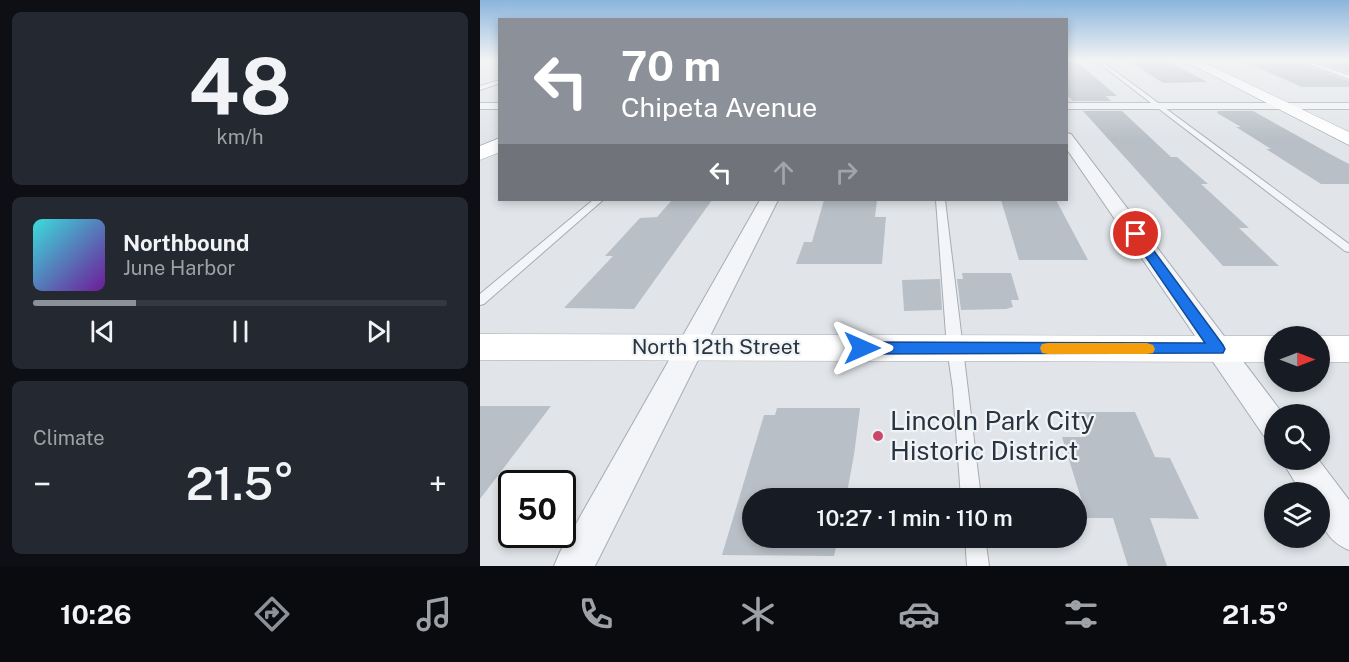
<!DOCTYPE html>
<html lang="en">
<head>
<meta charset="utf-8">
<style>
	:root { --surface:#171b24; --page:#242831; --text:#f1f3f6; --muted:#9ea1a6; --line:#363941; --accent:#8c9099 }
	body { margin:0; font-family:"Public Sans",sans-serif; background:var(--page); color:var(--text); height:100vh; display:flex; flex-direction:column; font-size:22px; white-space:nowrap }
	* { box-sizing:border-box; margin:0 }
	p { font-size:20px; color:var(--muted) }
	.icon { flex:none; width:33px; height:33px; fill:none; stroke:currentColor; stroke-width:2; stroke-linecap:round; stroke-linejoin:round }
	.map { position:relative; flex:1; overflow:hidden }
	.panel { display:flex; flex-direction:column; gap:12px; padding:12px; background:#0d0f14; width:480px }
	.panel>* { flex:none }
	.guide { position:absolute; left:18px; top:18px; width:570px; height:183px; border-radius:0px; box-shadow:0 3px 9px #0003; background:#8c9099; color:#fff; overflow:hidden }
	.needle { width:39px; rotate:90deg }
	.controls { position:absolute; left:784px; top:326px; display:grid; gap:12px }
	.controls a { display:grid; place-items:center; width:66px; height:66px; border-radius:50%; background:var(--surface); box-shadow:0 3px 9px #0003; font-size:30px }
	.speed { position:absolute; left:18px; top:470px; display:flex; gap:12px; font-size:30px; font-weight:700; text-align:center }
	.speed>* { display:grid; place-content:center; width:78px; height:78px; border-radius:50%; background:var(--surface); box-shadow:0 3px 9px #0003; line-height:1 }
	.speed .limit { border:3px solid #111; border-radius:9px; background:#fff; color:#111 }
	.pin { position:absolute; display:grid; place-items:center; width:51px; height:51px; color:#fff; margin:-26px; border:3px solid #fff; border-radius:50%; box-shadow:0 2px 6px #0007 }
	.me { position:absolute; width:66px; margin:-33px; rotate:90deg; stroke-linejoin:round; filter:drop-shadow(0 0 4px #0008) }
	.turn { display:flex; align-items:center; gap:21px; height:126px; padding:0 24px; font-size:27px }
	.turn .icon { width:78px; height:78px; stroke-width:2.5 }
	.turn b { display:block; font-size:42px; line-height:51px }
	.lanes { display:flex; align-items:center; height:57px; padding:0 24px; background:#0003; justify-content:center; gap:30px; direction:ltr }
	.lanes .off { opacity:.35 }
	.big { font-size:45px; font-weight:600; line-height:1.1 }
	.panel .widget { flex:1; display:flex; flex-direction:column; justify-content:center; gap:9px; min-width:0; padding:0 21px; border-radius:9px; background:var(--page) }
	.panel .dial { align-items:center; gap:0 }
	.dial b { font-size:78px; line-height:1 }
	.song { display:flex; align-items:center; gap:18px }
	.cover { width:72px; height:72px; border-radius:9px; background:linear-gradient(135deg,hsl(180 70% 55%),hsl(280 70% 35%)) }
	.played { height:6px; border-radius:3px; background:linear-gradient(90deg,var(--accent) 25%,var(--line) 25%) }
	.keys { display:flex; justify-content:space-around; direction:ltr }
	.heat { display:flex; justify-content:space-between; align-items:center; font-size:33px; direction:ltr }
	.trip { position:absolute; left:262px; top:488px; width:345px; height:60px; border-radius:30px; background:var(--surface); box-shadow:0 3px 9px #0003; font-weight:600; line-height:60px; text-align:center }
	.dock { display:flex; height:96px; justify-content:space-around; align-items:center; background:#090b0e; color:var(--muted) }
	.dock .icon { width:42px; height:42px }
	.dock .selected { color:var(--accent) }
	.dock b { font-size:27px; color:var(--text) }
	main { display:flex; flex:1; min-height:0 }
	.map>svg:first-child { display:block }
	.building { fill:#b8bfc6 }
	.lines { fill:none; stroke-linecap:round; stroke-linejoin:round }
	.lane-casing { stroke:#a6acb3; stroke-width:2 }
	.street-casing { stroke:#a6acb3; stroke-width:2 }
	.secondary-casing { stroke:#a6acb3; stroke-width:1 }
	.lane { fill:#f4f5f8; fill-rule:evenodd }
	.street { fill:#f4f5f8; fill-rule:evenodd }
	.secondary { fill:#fff; fill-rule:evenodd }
	.route { fill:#1a73e8; stroke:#114b97; stroke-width:1.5 }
	.slow { fill:#f59e0b }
	.poi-dot { fill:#cb4968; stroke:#f1f4f7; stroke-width:2 }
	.labels { text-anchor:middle; stroke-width:4.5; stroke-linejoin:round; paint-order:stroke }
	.street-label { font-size:21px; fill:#2a3441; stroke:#f1f4f7 }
	.near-poi-label { font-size:26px; fill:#2a3441; stroke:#f1f4f7; text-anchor:start }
</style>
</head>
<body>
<main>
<section class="panel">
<div class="widget dial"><b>48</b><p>km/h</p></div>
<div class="widget">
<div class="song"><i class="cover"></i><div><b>Northbound</b><p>June Harbor</p></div></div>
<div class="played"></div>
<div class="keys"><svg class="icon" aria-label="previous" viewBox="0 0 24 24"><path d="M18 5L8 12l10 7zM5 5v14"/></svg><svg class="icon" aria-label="pause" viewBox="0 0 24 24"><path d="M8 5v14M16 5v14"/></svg><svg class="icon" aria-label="next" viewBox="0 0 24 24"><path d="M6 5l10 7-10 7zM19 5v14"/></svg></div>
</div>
<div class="widget"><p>Climate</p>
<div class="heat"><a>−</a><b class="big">21.5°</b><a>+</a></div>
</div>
</section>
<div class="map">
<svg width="869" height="566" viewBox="0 0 869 566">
	<rect width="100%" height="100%" fill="#e1e5e9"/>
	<g class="building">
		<polygon points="586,60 595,60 637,96 626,96 631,101 593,101 586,94"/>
		<polygon points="647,60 686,60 727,82 683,83"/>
		<polygon points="763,61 816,61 869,81 869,87 822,87"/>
		<polygon points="835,61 869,62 869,73"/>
		<polygon points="603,111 642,111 691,157 697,157 728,184 721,184 769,228 759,228 799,266 743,266"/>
		<polygon points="738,111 773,111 852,155 869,164 869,184 841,184 786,149 791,149 756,127 761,127 737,113"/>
		<polygon points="192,200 232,200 154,309 84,308 133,256 125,256 160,218 177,217"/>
		<polygon points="344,200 397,200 395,217 406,217 402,264 316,264 324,242 332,242"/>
		<polygon points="521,200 576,200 608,260 539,260"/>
		<polygon points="482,273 531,273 539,300 531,300 533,307 526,309 481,310 477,279 483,279"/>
		<polygon points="460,279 462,310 424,311 422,280"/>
		<polygon points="0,406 71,406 0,499"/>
		<polygon points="297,408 380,408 374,455 366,498 273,498 273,537 358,537 354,556 242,555 284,415 295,415"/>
		<polygon points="598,412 655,412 675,457 690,458 719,519 670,518 687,566 648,566 633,518 607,518 582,437 606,437"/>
	</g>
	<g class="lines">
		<g class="lane-casing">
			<g id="lane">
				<polygon points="615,60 620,60 869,244 869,252 865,251"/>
				<polygon points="818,60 824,60 869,75 869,79"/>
				<polygon points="20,80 20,83 0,90 0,86"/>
				<polygon points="113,200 123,200 4,304 0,305 0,294"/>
				<polygon points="456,200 465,200 501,498 481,498 473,389 467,348"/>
				<polygon points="485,537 505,537 509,566 487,566"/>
			</g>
		</g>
		<g class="street-casing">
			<g id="street">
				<rect x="0" y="103" width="20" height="6"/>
				<rect x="586" y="103" width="283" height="6"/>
				<polygon points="586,133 591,134 803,414 795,414 795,440 784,436 586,148"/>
				<polygon points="280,200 298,200 115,566 74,566 80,552"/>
				<path d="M 801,459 L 838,459 L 869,500 L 869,550 C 841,538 840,519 840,492 L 821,492 Z"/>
			</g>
		</g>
		<g class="secondary-casing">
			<g id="secondary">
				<polygon points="703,60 719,60 869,132 869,145"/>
				<polygon points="20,138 20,152 0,160 0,146"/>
				<polygon points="0,334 795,336 796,336 795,362 0,360"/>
				<polygon points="839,336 869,336 869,362 840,362"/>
			</g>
		</g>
		<use href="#lane" class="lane"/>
		<use href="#street" class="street"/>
		<use href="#secondary" class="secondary"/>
	</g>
	<linearGradient id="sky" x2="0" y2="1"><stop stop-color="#8ab5dc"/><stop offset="0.43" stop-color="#f2f3f5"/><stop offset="1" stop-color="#f2f3f5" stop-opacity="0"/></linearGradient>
	<rect width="869" height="139" fill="url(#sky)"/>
	<polygon class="route" points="656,231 660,232 743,345 745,349 743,353 382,354 376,352 374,348 376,344 382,342 725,343 650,234"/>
	<polygon class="slow" points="568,343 667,343 673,345 675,349 673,353 667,354 568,354 562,353 560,348 562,344"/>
	<circle class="poi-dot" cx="398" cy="436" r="6"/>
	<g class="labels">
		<g class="street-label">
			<text x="236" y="354">North 12th Street</text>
		</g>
		<g class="near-poi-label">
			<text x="410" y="430">Lincoln Park City<tspan x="410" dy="30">Historic District</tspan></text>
		</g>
	</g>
</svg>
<div class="controls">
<a><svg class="needle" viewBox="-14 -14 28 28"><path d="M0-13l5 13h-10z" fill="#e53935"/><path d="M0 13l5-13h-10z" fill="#9ea1a6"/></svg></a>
<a><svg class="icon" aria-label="search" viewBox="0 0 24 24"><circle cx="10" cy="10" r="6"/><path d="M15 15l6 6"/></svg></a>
<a><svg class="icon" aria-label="layers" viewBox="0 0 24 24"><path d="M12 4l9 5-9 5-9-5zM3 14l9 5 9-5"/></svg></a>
</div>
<div class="speed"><div class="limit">50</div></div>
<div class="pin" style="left:656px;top:234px;background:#d93025"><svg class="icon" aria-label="arrive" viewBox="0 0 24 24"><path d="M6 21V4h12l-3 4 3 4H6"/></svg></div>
<svg class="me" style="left:382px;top:348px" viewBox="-20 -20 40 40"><path d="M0-17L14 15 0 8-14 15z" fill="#1a73e8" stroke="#fff" stroke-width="4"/></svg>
<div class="trip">10:27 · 1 min · 110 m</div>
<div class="guide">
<div class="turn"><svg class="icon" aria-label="left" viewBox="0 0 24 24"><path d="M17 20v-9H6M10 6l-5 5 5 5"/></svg><div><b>70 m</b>Chipeta Avenue</div></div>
<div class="lanes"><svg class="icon" aria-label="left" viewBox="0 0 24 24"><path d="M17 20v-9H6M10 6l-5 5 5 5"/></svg><svg class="icon off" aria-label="ahead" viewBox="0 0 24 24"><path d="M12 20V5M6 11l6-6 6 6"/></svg><svg class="icon off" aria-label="right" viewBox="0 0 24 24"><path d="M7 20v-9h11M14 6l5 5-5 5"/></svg></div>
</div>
</div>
</main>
<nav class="dock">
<b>10:26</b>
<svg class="icon selected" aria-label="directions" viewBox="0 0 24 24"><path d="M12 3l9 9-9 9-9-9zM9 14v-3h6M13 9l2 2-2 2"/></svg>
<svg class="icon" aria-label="music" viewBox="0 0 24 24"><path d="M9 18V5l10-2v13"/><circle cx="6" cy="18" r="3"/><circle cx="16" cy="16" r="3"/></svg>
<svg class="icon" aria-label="phone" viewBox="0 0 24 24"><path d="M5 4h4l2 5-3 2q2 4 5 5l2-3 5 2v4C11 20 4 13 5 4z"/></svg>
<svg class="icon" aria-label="climate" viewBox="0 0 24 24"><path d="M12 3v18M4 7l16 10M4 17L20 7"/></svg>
<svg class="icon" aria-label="car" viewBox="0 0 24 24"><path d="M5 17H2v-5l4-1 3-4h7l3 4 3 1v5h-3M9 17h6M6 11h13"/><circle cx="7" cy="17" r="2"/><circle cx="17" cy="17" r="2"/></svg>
<svg class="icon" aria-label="filters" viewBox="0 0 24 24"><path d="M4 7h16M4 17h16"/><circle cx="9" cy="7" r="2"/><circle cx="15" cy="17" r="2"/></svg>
<b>21.5°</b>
</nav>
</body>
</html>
